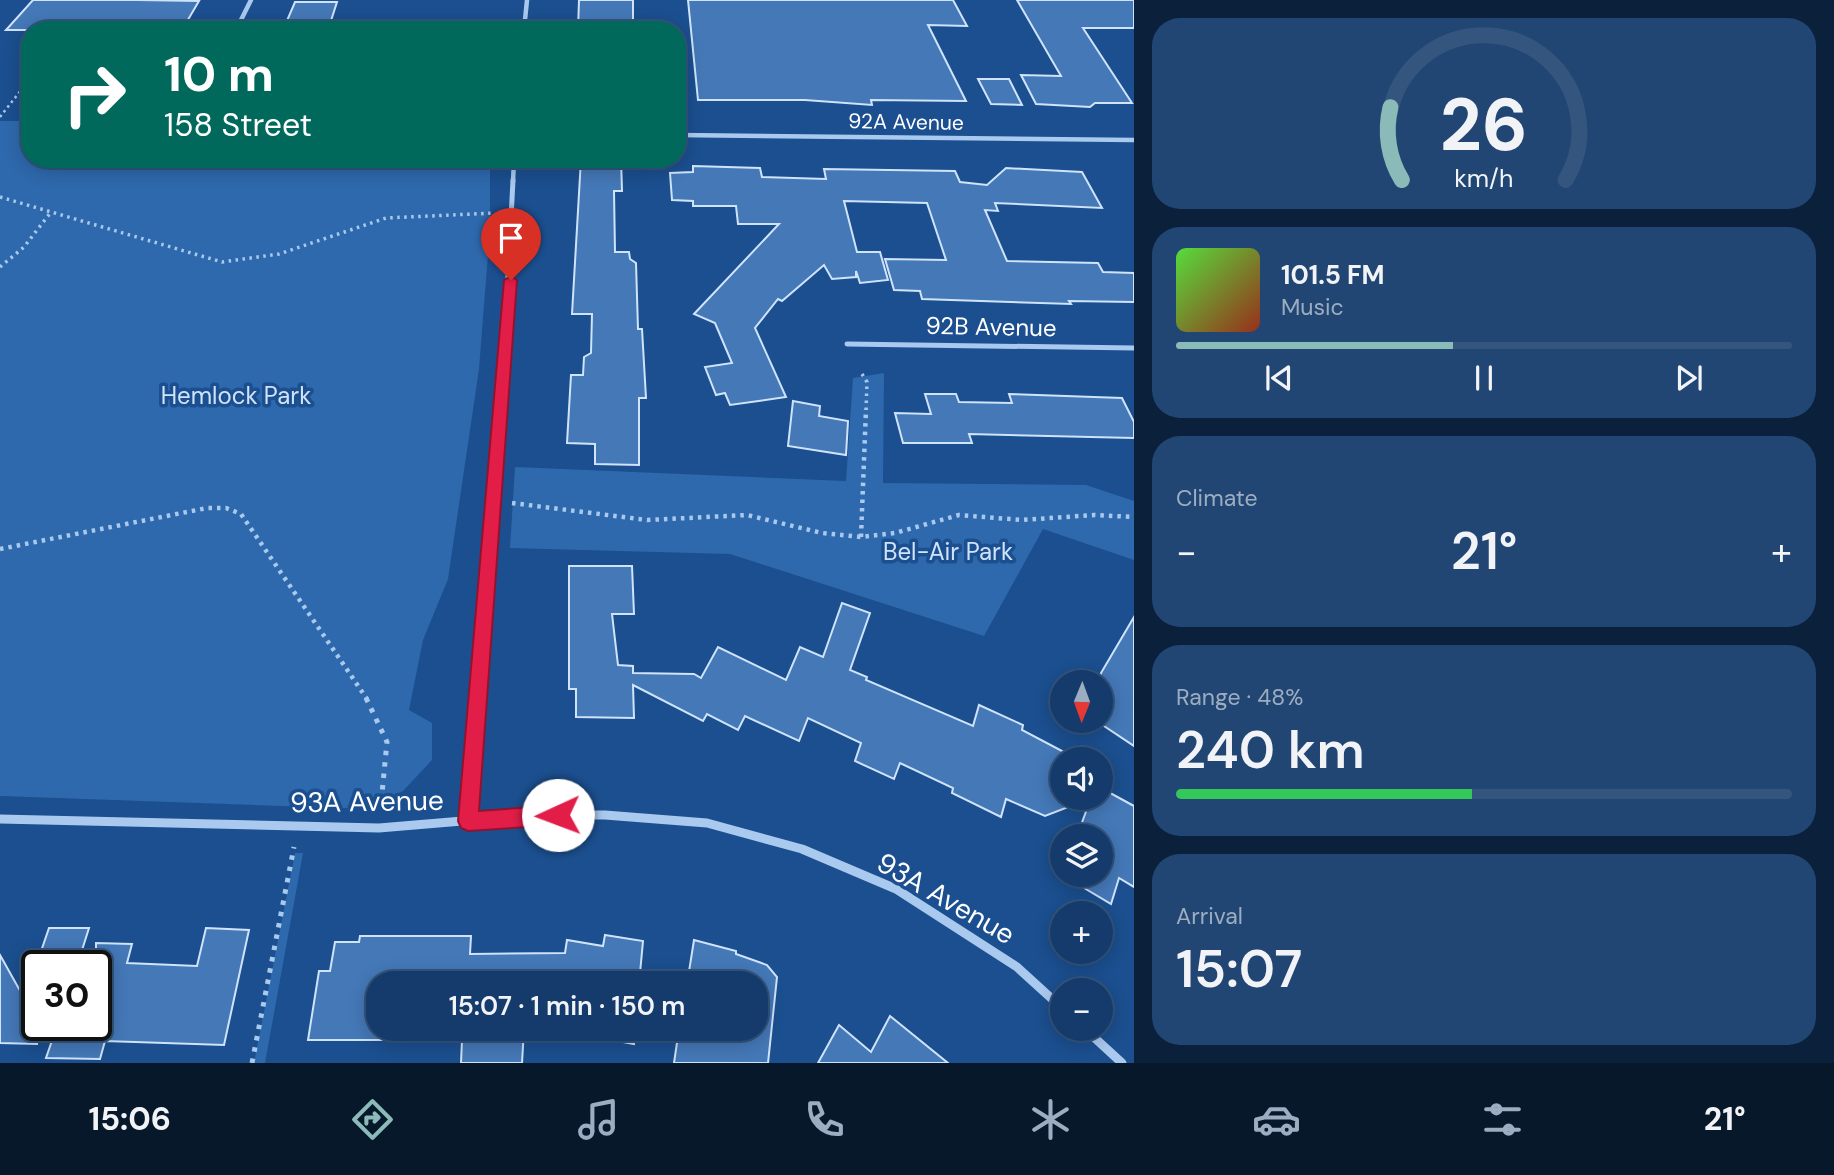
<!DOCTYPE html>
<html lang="en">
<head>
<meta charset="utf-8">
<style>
	:root { --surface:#143b6b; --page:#214673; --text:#f1f3f6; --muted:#9dadc1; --line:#33557e; --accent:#8bbbb9 }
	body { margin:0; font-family:"DM Sans",sans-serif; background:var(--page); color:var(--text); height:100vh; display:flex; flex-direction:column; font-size:26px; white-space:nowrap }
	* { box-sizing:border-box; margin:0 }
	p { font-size:23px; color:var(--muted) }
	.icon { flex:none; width:38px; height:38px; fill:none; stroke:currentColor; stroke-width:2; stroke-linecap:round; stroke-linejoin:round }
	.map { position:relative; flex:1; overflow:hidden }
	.panel { display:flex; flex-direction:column; gap:18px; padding:18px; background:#0b203b; width:700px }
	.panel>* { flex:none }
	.banner { position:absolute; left:21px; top:21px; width:665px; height:147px; border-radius:28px; box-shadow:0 4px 18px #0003,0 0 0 2px var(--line); background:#00695c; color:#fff; overflow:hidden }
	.needle { width:46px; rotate:181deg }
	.fabs { position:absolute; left:1050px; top:670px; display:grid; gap:14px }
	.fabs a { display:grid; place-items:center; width:63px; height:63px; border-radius:50%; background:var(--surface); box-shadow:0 4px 18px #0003,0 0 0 2px var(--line); font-size:35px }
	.speed { position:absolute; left:21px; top:950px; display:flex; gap:14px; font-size:35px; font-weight:700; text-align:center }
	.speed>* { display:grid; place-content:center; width:91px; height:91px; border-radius:50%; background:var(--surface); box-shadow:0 4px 18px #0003,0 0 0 2px var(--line); line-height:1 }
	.speed .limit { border:4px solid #111; border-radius:10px; background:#fff; color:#111 }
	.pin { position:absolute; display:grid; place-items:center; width:60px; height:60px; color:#fff; margin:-72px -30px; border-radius:50% 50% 50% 0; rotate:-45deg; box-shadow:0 0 7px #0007 }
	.pin .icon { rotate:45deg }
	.me { position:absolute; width:77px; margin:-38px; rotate:268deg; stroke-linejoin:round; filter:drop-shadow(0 0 5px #0008) }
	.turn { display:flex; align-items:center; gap:24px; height:147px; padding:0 28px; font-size:32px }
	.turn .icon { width:91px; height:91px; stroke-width:2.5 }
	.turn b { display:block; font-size:49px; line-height:60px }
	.big { font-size:52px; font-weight:600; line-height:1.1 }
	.panel .tile { flex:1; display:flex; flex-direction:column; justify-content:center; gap:10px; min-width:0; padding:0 24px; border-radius:28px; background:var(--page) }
	.panel .dial { align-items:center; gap:0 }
	.dial svg { height:182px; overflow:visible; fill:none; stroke:var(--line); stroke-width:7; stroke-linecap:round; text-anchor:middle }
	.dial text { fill:var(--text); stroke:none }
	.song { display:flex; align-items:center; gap:21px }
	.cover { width:84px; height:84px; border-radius:10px; background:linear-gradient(135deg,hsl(110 70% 55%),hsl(10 70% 35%)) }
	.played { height:7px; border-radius:4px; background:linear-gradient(90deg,var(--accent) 45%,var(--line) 45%) }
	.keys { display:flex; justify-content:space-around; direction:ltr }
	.heat { display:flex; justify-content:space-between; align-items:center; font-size:38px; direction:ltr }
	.charge { height:10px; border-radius:5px; background:linear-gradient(90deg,#34c759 48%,var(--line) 0) }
	.trip { position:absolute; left:366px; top:971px; width:402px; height:70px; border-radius:28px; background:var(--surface); box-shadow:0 4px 18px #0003,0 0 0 2px var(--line); font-weight:600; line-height:70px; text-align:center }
	.dock { display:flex; height:112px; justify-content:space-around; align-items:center; background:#08182b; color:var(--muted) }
	.dock .icon { width:49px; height:49px }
	.dock .active { color:var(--accent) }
	.dock b { font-size:32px; color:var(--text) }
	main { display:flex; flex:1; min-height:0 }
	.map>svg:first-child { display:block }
	.green { fill:#2e69ad }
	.building { fill:#4478b7; stroke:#cfe3fa; stroke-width:2 }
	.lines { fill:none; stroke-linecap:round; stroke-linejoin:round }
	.path-far3 { stroke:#a9c9ee; stroke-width:2.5; stroke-dasharray:2.5 3.5; stroke-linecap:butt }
	.path-far2 { stroke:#a9c9ee; stroke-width:3.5; stroke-dasharray:2.5 4.5; stroke-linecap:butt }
	.path-far1 { stroke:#a9c9ee; stroke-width:4.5; stroke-dasharray:3.5 5; stroke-linecap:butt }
	.path { stroke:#a9c9ee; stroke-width:5; stroke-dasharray:4.5 7; stroke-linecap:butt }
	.street-far3 { stroke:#a9c9ee; stroke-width:4.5 }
	.street-far2 { stroke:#a9c9ee; stroke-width:5 }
	.street-far1 { stroke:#a9c9ee; stroke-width:7 }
	.street { stroke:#a9c9ee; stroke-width:9 }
	.route { fill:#e11d48; stroke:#92132f; stroke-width:2 }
	.labels { text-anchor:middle; stroke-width:7; stroke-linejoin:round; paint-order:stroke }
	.far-street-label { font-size:21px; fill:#fff; stroke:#1b4f8f }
	.street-label { font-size:24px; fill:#fff; stroke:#1b4f8f }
	.park-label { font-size:24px; fill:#cfe3fa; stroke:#1b4f8f }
	.near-street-label { font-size:28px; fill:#fff; stroke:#1b4f8f }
</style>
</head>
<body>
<main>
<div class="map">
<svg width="1134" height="1063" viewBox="0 0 1134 1063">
	<rect width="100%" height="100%" fill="#1b4f8f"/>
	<g class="green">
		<polygon points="0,121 30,121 30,159 490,159 490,229 479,369 448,579 423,640 409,710 432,723 432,760 403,791 371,809 0,796"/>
		<polygon points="884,373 883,483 1086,485 1134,501 1134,560 1043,529 984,636 730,554 510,548 515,467 846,481 853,378"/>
		<polygon points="295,853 303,853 265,1063 254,1063"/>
	</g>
	<g class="building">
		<polygon points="33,0 137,0 199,1 182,30 6,30"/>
		<polygon points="579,0 633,0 633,29 578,30"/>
		<polygon points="688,0 953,0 967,26 928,25 966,101 871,100 872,105 805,100 698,100"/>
		<polygon points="1017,0 1134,0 1134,28 1083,28 1132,103 1095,103 1090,107 1036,104 1021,75 1061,76"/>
		<polygon points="295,2 337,2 328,30 283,30"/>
		<polygon points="978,79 1009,79 1022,105 991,104"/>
		<polygon points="581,159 621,159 622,191 614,191 615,252 629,252 630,259 636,263 638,329 642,329 646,398 639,398 639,465 595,464 595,444 567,443 571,375 583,375 584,357 591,353 592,314 572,314"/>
		<polygon points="693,166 760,168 762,177 826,179 824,169 955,171 960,182 987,185 1006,168 1082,172 1102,208 995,203 998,211 985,210 1007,261 1098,263 1103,272 1134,273 1134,302 1069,301 1071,304 922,299 920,291 894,290 885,259 946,260 927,203 844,201 857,252 880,252 888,280 860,283 856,271 856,277 832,279 824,265 782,301 778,299 755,328 786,397 730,405 725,393 716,395 705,367 732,363 715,323 694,314 779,224 738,224 736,206 693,206 693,201 672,200 670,173 693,172"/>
		<polygon points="925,394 956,394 959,402 1012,403 1009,394 1122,398 1134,422 1134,438 969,434 972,443 903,443 895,413 931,414"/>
		<polygon points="793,401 820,406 819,416 848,421 846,455 788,446"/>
		<polygon points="569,566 632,566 634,614 612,614 618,665 633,666 633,673 694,674 701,678 718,647 786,680 800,647 823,657 842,603 870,613 850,670 867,677 866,680 973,726 979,705 1023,725 1022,730 1079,760 1062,760 1062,798 1089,799 1045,816 1006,799 1001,817 952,793 953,788 900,763 894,779 855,761 861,743 808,718 799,741 745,716 738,730 707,714 703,721 633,685 634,718 576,717 576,689 569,689"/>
		<polygon points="1134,617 1134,746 1101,724 1101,673"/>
		<polygon points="1101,788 1134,806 1134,887 1119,878 1111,904 1064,876 1101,875 1101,836 1077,836 1091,798 1101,798"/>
		<polygon points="49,928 89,928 77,966 36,966"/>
		<polygon points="206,928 249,930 224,1045 105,1041 100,1059 46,1058 57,1026 96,1026 96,943 132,944 127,963 197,966"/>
		<polygon points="605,935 643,941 639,984 378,984 378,1029 524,1029 522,1063 461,1063 462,1040 308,1040 319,971 330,971 335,942 359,942 360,936 471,936 470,954 565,953 567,940 603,946"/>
		<polygon points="694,940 736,951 736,954 767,965 777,977 768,1063 674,1063 679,1029 756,1029 756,984 687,984"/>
		<polygon points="0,955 37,1021 37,1044 0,1043"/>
		<polygon points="890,1016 948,1063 818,1063 839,1025 871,1052"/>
		<polygon points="553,1029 635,1029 634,1044"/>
	</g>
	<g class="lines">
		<polyline class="path-far3" points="0,117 29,80"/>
		<g class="path-far2">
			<polyline points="0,197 222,262 279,254 386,218 495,213"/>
			<polyline points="0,267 24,247 51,212"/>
			<polyline points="862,374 867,382 866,411"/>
		</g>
		<g class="path-far1">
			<polyline points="512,503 647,520 747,515 822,533 861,537 895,533 959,515 1022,520 1094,515 1134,517"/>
			<polyline points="861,537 866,409"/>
			<polyline points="0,549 207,508 226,508 241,514 367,699"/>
		</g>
		<g class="path">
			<polyline points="366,698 387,742 381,804"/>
			<polyline points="252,1063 294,847"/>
		</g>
		<g class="street-far3">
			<polyline points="236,30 251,0"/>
			<polyline points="524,30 527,0"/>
			<polyline points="677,135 1134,140"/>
			<polyline points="513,182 514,159"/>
		</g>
		<g class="street-far2">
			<polyline points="847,344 1134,348"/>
			<polyline points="501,411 513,180"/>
		</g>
		<polyline class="street-far1" points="478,699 501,409"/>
		<g class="street">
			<polyline points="0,819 379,828 534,815 605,815 707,823 802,849 896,889 1017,967 1062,1008"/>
			<polyline points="468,822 478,698"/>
			<polyline points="1085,1029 1122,1063"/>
		</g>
	</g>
	<polygon class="route" points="511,276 517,280 479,811 558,805 564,808 567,815 564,822 558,825 468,831 461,828 458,821 504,280"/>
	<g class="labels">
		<g class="far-street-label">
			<text transform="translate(906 122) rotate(1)" y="7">92A Avenue</text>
		</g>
		<g class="street-label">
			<text transform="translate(991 327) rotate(1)" y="8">92B Avenue</text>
		</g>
		<g class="park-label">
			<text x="236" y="404">Hemlock Park</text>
			<text x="948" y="560">Bel-Air Park</text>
		</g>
		<g class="near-street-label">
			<text transform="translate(367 801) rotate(-1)" y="10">93A Avenue</text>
			<text transform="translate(946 898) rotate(30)" y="10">93A Avenue</text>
		</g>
	</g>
</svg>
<div class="fabs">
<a><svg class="needle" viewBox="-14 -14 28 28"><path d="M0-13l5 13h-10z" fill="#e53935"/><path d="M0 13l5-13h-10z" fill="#9dadc1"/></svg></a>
<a><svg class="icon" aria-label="sound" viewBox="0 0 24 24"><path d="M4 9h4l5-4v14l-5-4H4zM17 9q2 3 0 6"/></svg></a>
<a><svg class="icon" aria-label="layers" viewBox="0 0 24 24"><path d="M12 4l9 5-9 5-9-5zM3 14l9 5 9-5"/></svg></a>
<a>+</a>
<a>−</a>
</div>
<div class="speed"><div class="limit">30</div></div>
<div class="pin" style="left:511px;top:280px;background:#d93025"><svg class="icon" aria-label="arrive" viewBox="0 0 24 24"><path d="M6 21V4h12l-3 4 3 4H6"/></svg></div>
<svg class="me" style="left:558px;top:815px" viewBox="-20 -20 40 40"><circle r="19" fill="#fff"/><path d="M0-13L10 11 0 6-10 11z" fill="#e11d48"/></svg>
<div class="trip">15:07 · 1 min · 150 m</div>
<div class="banner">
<div class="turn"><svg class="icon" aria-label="right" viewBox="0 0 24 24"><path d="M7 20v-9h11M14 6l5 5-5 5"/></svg><div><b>10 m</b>158 Street</div></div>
</div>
</div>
<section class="panel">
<div class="tile dial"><svg viewBox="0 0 100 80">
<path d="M14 69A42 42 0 1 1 86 69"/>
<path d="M14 69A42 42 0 0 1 9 37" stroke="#8bbbb9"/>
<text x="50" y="56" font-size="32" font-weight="700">26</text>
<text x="50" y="72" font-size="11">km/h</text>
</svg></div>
<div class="tile">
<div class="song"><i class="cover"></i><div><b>101.5 FM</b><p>Music</p></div></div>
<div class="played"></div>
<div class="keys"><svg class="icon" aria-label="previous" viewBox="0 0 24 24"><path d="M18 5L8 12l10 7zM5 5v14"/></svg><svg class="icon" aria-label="pause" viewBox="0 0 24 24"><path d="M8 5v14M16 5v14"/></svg><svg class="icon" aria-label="next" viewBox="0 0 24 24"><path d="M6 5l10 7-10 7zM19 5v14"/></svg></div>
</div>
<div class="tile"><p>Climate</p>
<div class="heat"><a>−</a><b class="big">21°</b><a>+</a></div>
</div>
<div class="tile"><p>Range · 48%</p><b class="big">240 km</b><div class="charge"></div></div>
<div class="tile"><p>Arrival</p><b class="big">15:07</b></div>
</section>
</main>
<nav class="dock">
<b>15:06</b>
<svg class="icon active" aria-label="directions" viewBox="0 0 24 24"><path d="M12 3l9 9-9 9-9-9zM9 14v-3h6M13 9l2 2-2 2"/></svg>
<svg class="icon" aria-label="music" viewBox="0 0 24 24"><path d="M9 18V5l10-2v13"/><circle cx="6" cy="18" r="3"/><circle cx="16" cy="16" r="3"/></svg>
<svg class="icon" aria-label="phone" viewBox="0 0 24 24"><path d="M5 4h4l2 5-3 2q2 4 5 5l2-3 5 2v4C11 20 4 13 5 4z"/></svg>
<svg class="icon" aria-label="climate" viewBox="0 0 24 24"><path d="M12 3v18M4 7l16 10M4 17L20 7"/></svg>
<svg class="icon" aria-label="car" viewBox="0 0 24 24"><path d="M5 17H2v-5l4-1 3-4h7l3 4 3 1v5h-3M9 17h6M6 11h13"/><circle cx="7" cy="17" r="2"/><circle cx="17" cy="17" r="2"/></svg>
<svg class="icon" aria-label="filters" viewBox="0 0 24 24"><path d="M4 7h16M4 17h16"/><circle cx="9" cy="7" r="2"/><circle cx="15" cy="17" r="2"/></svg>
<b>21°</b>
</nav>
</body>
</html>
